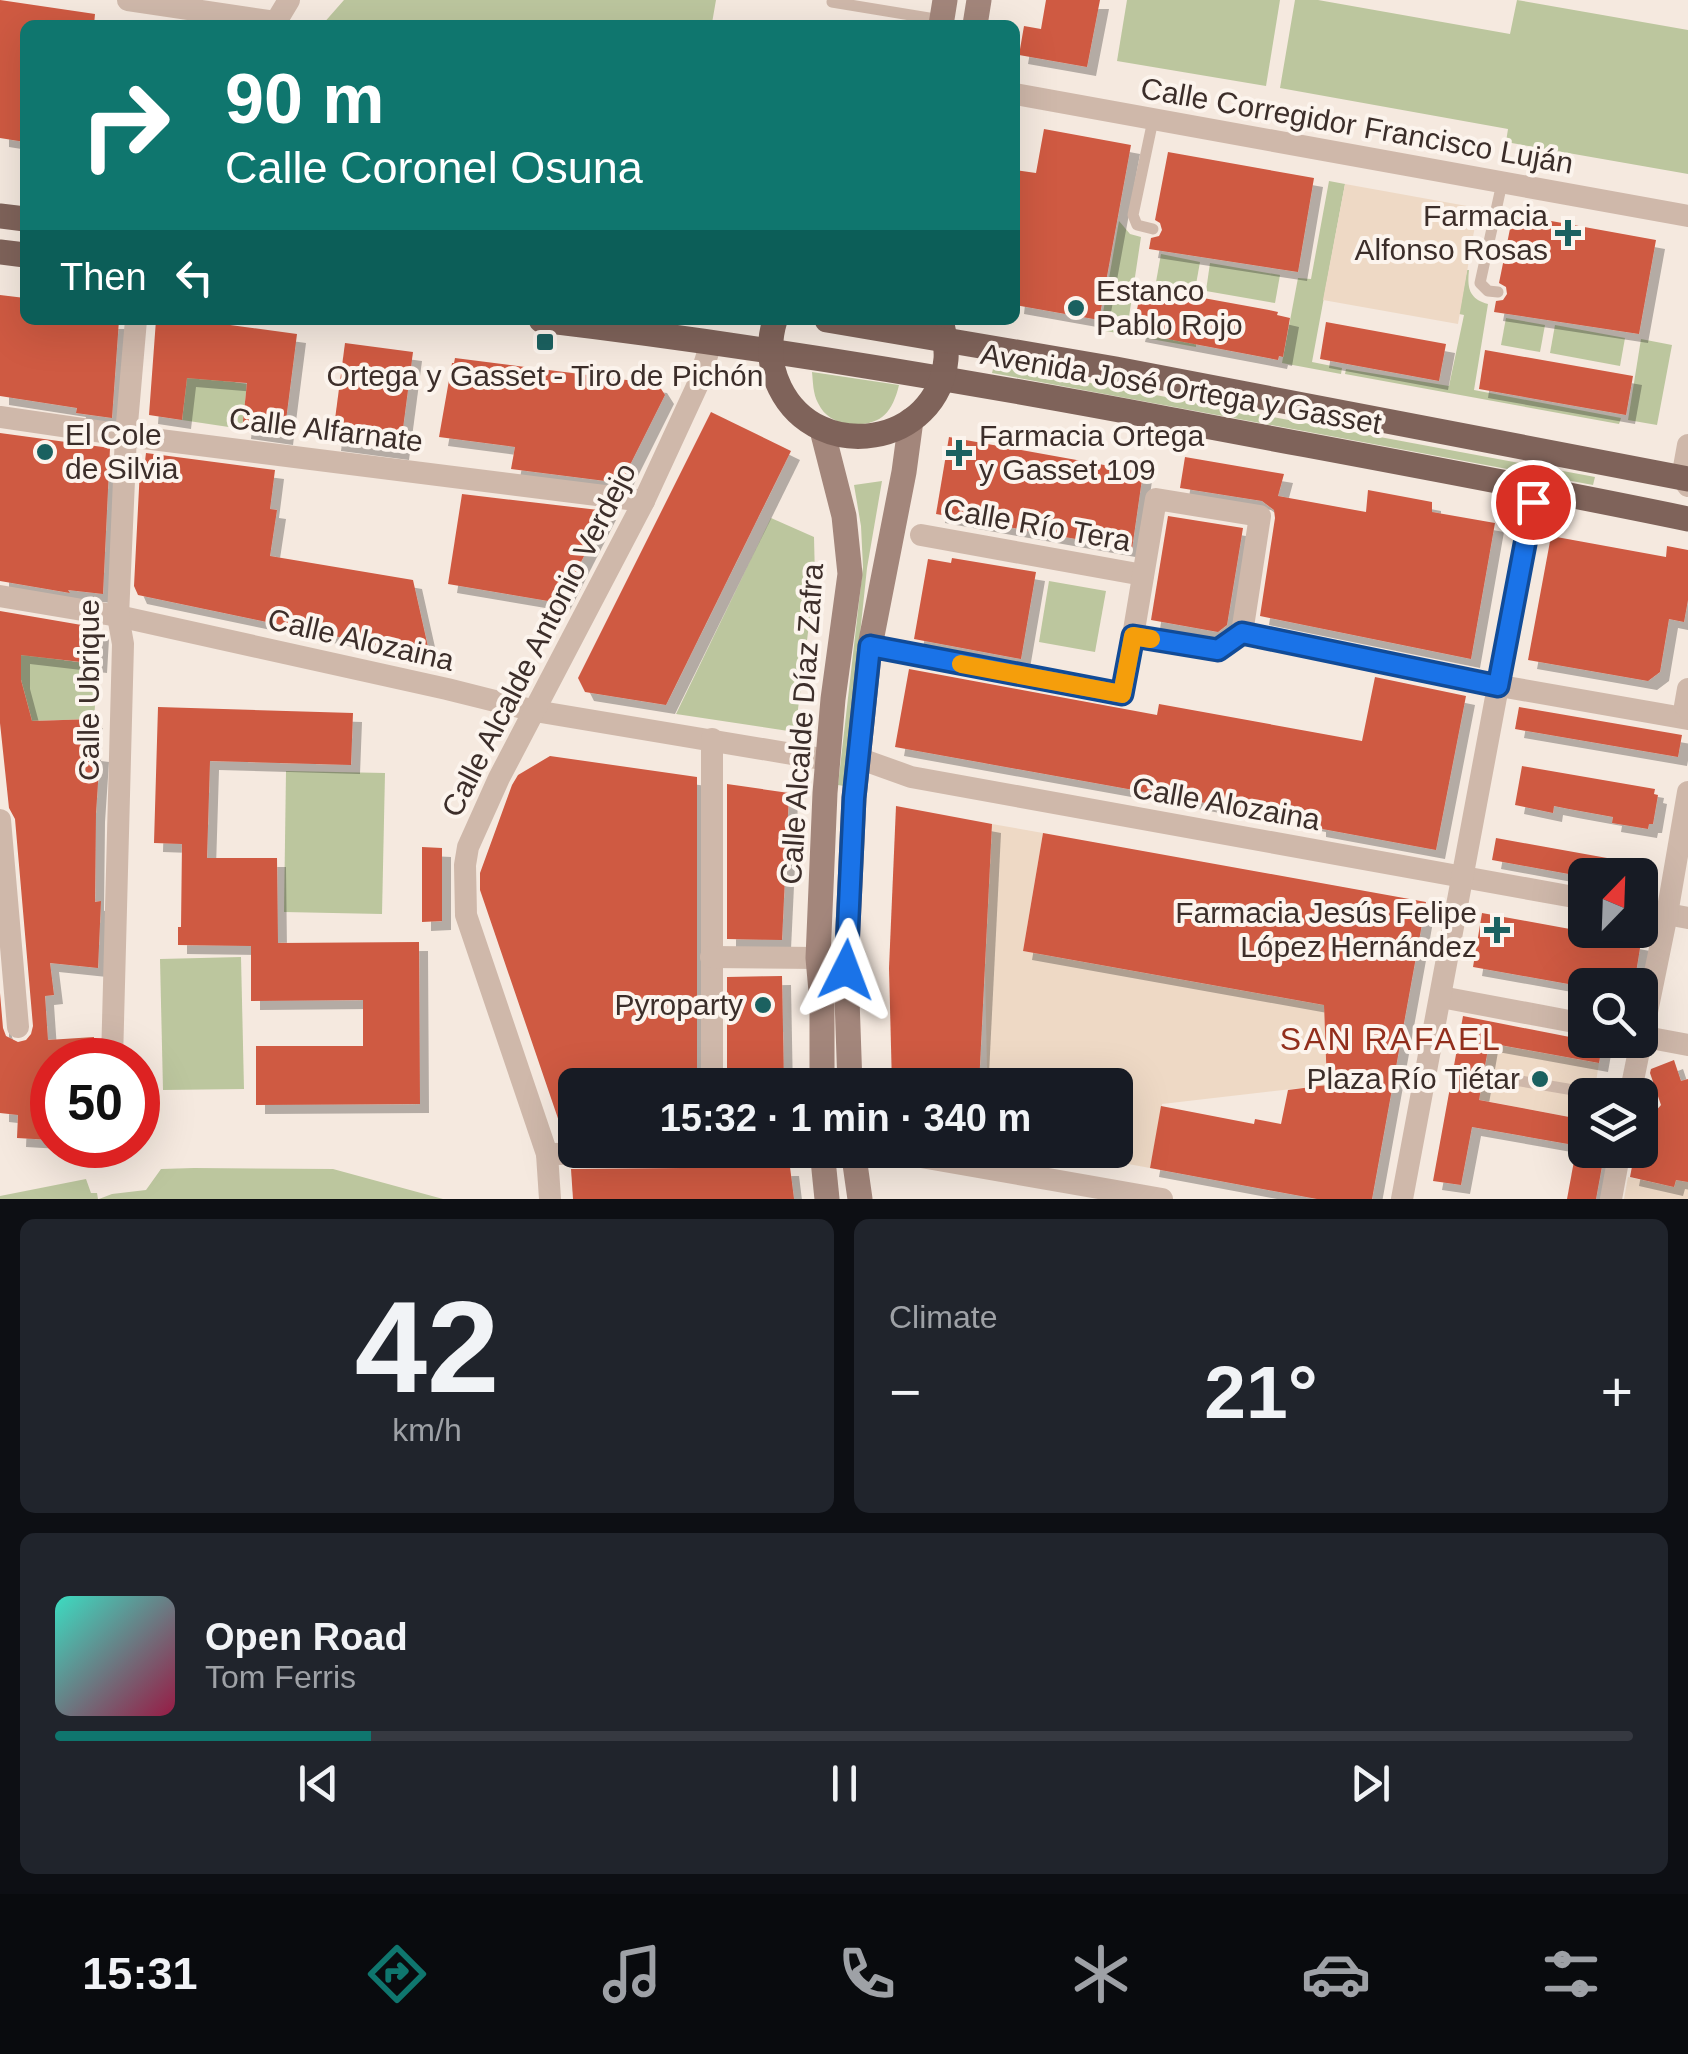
<!DOCTYPE html>
<html lang="en">
<head>
<meta charset="utf-8">
<style>
	:root { --surface:#171b24; --page:#20242c; --text:#f1f3f6; --muted:#9ea1a6; --line:#363941; --accent:#0f766e }
	body { margin:0; font-family:Arial,sans-serif; background:var(--page); color:var(--text); height:100vh; display:flex; flex-direction:column; font-size:38px; white-space:nowrap }
	* { box-sizing:border-box; margin:0 }
	p { font-size:32px; color:var(--muted) }
	.icon { flex:none; width:55px; height:55px; fill:none; stroke:currentColor; stroke-width:2; stroke-linecap:round; stroke-linejoin:round }
	.map { position:relative; height:1199px; overflow:hidden }
	.sheet { display:flex; flex-direction:column; gap:20px; padding:20px; background:#0d0f14; flex:1 }
	.sheet>* { flex:none }
	.hud { position:absolute; left:20px; top:20px; width:1000px; height:305px; border-radius:15px; box-shadow:0 10px 40px #0002; background:#0f766e; color:#fff; overflow:hidden }
	.needle { width:65px; rotate:23deg }
	.tools { position:absolute; left:1568px; top:858px; display:grid; gap:20px }
	.tools a { display:grid; place-items:center; width:90px; height:90px; border-radius:15px; background:var(--surface); box-shadow:0 10px 40px #0002; font-size:50px }
	.speed { position:absolute; left:30px; top:1038px; display:flex; gap:20px; font-size:50px; font-weight:700; text-align:center }
	.speed>* { display:grid; place-content:center; width:130px; height:130px; border-radius:50%; background:var(--surface); box-shadow:0 10px 40px #0002; line-height:1 }
	.speed .limit { border:15px solid #d22; background:#fff; color:#111 }
	.pin { position:absolute; display:grid; place-items:center; width:85px; height:85px; color:#fff; margin:-42px; border:5px solid #fff; border-radius:50%; box-shadow:0 2px 10px #0007 }
	.me { position:absolute; width:110px; margin:-55px; rotate:3deg; stroke-linejoin:round; filter:drop-shadow(0 0 8px #0008) }
	.turn { display:flex; align-items:center; gap:35px; height:210px; padding:0 40px; font-size:45px }
	.turn .icon { width:130px; height:130px; stroke-width:2.5 }
	.turn b { display:block; font-size:70px; line-height:85px }
	.then { display:flex; align-items:center; height:95px; padding:0 40px; background:#0003; gap:20px; font-size:38px }
	.big { font-size:75px; font-weight:700; line-height:1.1 }
	.sheet .widget { flex:1; display:flex; flex-direction:column; justify-content:center; gap:15px; min-width:0; padding:0 35px; border-radius:15px; background:var(--page) }
	.sheet .dial { align-items:center; gap:0 }
	.dial b { font-size:130px; line-height:1 }
	.song { display:flex; align-items:center; gap:30px }
	.cover { width:120px; height:120px; border-radius:15px; background:linear-gradient(135deg,hsl(170 70% 55%),hsl(340 70% 35%)) }
	.played { height:10px; border-radius:5px; background:linear-gradient(90deg,var(--accent) 20%,var(--line) 20%) }
	.keys { display:flex; justify-content:space-around; direction:ltr }
	.heat { display:flex; justify-content:space-between; align-items:center; font-size:55px; direction:ltr }
	.sheet .tiles { flex:1; display:grid; gap:20px; grid-template-columns:1fr 1fr }
	.widget:last-child { grid-column:span 2 }
	.trip { position:absolute; left:558px; top:1068px; width:575px; height:100px; border-radius:15px; background:var(--surface); box-shadow:0 10px 40px #0002; font-weight:700; line-height:100px; text-align:center }
	.dock { display:flex; height:160px; justify-content:space-around; align-items:center; background:#090b0e; color:var(--muted) }
	.dock .icon { width:70px; height:70px }
	.dock .active { color:var(--accent) }
	.dock b { font-size:45px; color:var(--text) }
	.map>svg:first-child { display:block }
	.green { fill:#bcc69e }
	.plaza { fill:#eed9c5 }
	.building { fill:#cf5a43; filter:url(#shadow) }
	.lines { fill:none; stroke-linecap:round; stroke-linejoin:round }
	.lane { stroke:#cfb8aa; stroke-width:11 }
	.street { stroke:#cfb8aa; stroke-width:22 }
	.secondary { stroke:#a3867b; stroke-width:25 }
	.primary { stroke:#7f635a; stroke-width:25 }
	.route-casing { stroke:#114b97; stroke-width:25 }
	.route { stroke:#1a73e8; stroke-width:18 }
	.slow { stroke:#f59e0b; stroke-width:18 }
	.poi-dot { fill:#1b6160; stroke:#fcf4ed; stroke-width:4 }
	.labels { text-anchor:middle; stroke-width:8; stroke-linejoin:round; paint-order:stroke }
	.street-label { font-size:30px; fill:#3c2e2a; stroke:#fcf4ed }
	.poi-label { font-size:30px; fill:#3c2e2a; stroke:#fcf4ed; text-anchor:end }
	.neighbourhood-label { font-size:32px; letter-spacing:2.5px; fill:#922e1c; stroke:#fcf4ed }
</style>
</head>
<body>
<div class="map">
<svg width="1688" height="1199" viewBox="0 0 1688 1199">
	<defs>
		<filter id="shadow"><feDropShadow dx="9" dy="9" stdDeviation="0" flood-color="#0004"/></filter>
	</defs>
	<rect width="100%" height="100%" fill="#f5e9df"/>
	<g class="green">
		<polygon points="344,0 716,0 712,23 723,25 322,25"/>
		<polygon points="1127,0 1280,0 1266,86 1117,61"/>
		<polygon points="1295,0 1318,0 1510,34 1517,0 1688,30 1688,174 1506,142 1508,129 1280,88"/>
		<polygon points="1329,181 1345,184 1312,362 1342,368 1341,374 1282,363 1298,278 1311,279"/>
		<polygon points="1119,221 1130,234 1141,237 1127,330 1196,344 1196,347 1100,330"/>
		<polygon points="1161,254 1200,262 1195,290 1156,282"/>
		<polygon points="1210,263 1280,275 1275,303 1206,291"/>
		<path d="M 1467,270 L 1469,270 C 1467,288 1469,299 1488,304 L 1474,390 L 1621,418 L 1619,424 L 1345,374 L 1346,369 L 1449,386 L 1464,315 L 1459,314 Z"/>
		<polygon points="1506,318 1545,325 1540,352 1501,345"/>
		<polygon points="1555,325 1625,338 1620,366 1550,353"/>
		<polygon points="1641,339 1672,345 1657,425 1628,420"/>
		<polygon points="994,365 1595,477 1593,485 992,373"/>
		<path d="M 812,372 L 899,385 C 892,414 880,426 850,424 C 836,423 824,416 818,403 C 813,394 813,382 812,372 Z"/>
		<polygon points="187,375 247,384 242,429 182,420"/>
		<polygon points="882,481 867,568 844,786 838,785 863,567 861,526 854,485"/>
		<polygon points="771,518 814,537 815,579 795,732 676,714"/>
		<polygon points="1049,581 1106,591 1095,652 1039,642"/>
		<polygon points="21,654 98,665 94,719 32,721 21,680"/>
		<polygon points="286,771 385,773 382,914 284,912"/>
		<polygon points="241,957 244,1089 163,1090 160,959"/>
		<polygon points="194,1168 333,1169 443,1199 99,1199 112,1194 146,1190 161,1169"/>
		<polygon points="86,1179 91,1193 97,1193 98,1199 0,1199 0,1196"/>
	</g>
	<g class="plaza">
		<polygon points="1345,184 1478,208 1458,324 1323,300"/>
		<polygon points="992,824 1043,833 1023,951 1324,1005 1327,1085 1162,1104 1150,1168 1052,1150 1115,1150 1115,1085 1051,1085 1051,1080 987,1068 985,969"/>
		<polygon points="1487,1043 1599,1063 1594,1095 1585,1095 1585,1120 1476,1099 1482,1083 1484,1075 1481,1074 1485,1067 1487,1059 1484,1057"/>
		<polygon points="1688,1173 1688,1199 1624,1199 1628,1177 1660,1184"/>
	</g>
	<g class="building">
		<polygon points="0,0 95,14 94,25 25,25 25,142 0,138"/>
		<polygon points="1046,0 1100,0 1087,67 1019,55 1024,26 1041,29"/>
		<polygon points="1044,129 1131,145 1099,320 1015,305 1020,259 1015,258 1015,170 1036,173"/>
		<polygon points="1168,152 1314,178 1298,272 1149,249 1151,238 1159,236 1162,230 1160,223 1155,220"/>
		<polygon points="1513,214 1656,240 1639,334 1494,312 1496,301 1503,300 1507,294 1506,287 1499,283"/>
		<polygon points="1154,289 1269,310 1278,312 1277,315 1290,318 1283,357 1279,356 1278,360 1136,333 1137,329 1133,329 1141,290 1153,292"/>
		<polygon points="0,295 25,298 25,320 119,320 112,418 76,413 77,408 0,396"/>
		<polygon points="156,320 193,320 297,334 284,436 242,430 247,383 187,378 182,420 149,415"/>
		<polygon points="1326,322 1446,344 1439,381 1320,359"/>
		<polygon points="345,343 413,352 400,451 332,442"/>
		<polygon points="1485,350 1633,376 1626,415 1479,389"/>
		<polygon points="455,358 658,384 665,395 621,483 511,469 515,447 439,437 452,363 454,363"/>
		<polygon points="711,412 791,451 666,705 585,692 578,678"/>
		<polygon points="0,433 110,448 103,594 68,590 70,593 0,581"/>
		<polygon points="949,437 1143,472 1132,549 936,514"/>
		<polygon points="146,453 275,470 270,509 277,510 270,556 413,580 430,656 138,595 134,586 140,469 144,469"/>
		<polygon points="1185,457 1284,474 1278,496 1366,512 1368,490 1432,502 1432,512 1495,523 1471,659 1260,616 1275,518 1274,510 1262,501 1180,488"/>
		<polygon points="462,494 607,511 560,603 448,584"/>
		<polygon points="1168,516 1243,528 1227,625 1218,632 1151,620"/>
		<polygon points="1551,536 1666,557 1667,546 1688,550 1688,600 1684,622 1669,619 1660,672 1648,681 1528,660"/>
		<polygon points="952,558 1036,572 1021,659 914,639 928,559 951,563"/>
		<polygon points="0,611 99,628 100,630 98,664 21,655 21,680 32,721 94,719 92,752 100,753 96,813 95,902 101,901 98,968 50,963 54,995 45,996 48,1040 94,1037 93,1060 52,1060 52,1140 17,1138 18,1115 0,1113 0,993 3,1028 6,1036 18,1042 26,1040 31,1034 33,1026 15,819 9,808 0,723"/>
		<polygon points="909,669 1157,715 1159,704 1362,741 1375,677 1466,696 1436,850 1317,828 1317,823 895,747"/>
		<polygon points="158,707 353,713 351,765 210,761 207,858 277,858 278,943 419,942 420,1104 256,1105 256,1046 363,1046 363,1000 251,1001 251,946 178,945 178,927 181,927 182,844 154,843"/>
		<polygon points="1519,707 1682,735 1678,757 1515,729"/>
		<polygon points="550,756 697,777 697,1085 575,1085 575,1139 565,1139 480,890 480,873 512,785 518,775"/>
		<polygon points="1522,766 1655,789 1654,794 1658,795 1653,824 1649,824 1648,829 1612,823 1613,817 1569,809 1554,806 1553,813 1515,805"/>
		<polygon points="727,784 789,793 782,940 727,939"/>
		<polygon points="896,806 992,824 979,1085 892,1085 889,968"/>
		<polygon points="1043,833 1426,902 1372,1199 1317,1199 1150,1168 1161,1106 1254,1124 1255,1119 1281,1124 1288,1090 1327,1085 1324,1005 1023,951"/>
		<polygon points="1496,838 1646,865 1645,875 1585,875 1585,877 1492,860"/>
		<polygon points="422,847 442,848 442,921 422,922"/>
		<polygon points="1482,913 1641,942 1634,985 1585,985 1585,987 1473,967"/>
		<polygon points="782,976 784,1085 727,1085 727,977"/>
		<polygon points="1463,1016 1585,1040 1603,1040 1599,1063 1489,1043 1479,1100 1585,1120 1585,1147 1472,1127 1461,1185 1433,1181"/>
		<polygon points="1674,1060 1681,1081 1688,1079 1688,1182 1676,1180 1674,1187 1630,1177 1634,1156 1640,1157 1640,1129 1661,1105 1650,1073 1651,1069"/>
		<polygon points="1576,1150 1605,1150 1596,1199 1567,1199"/>
		<polygon points="790,1167 794,1199 573,1199 571,1169"/>
	</g>
	<g class="lines">
		<g class="lane">
			<polyline points="832,2 941,20"/>
			<polyline points="1153,229 1137,225 1133,215 1153,120"/>
			<polyline points="1498,292 1488,291 1480,283 1502,183"/>
			<polyline points="1503,1078 1603,1095"/>
		</g>
		<g class="street">
			<polyline points="128,0 275,22"/>
			<polyline points="274,25 289,0"/>
			<polyline points="1015,94 1688,216"/>
			<polyline points="0,417 144,438 644,501"/>
			<polyline points="1688,445 1682,478 1688,486"/>
			<polyline points="921,535 1143,575"/>
			<polyline points="0,596 118,616 447,689 535,711 828,760"/>
			<polyline points="1133,636 1156,499 1260,516 1242,633"/>
			<polyline points="870,646 1123,694 1133,636 1218,650 1242,633 1472,681 1688,719"/>
			<polyline points="1688,689 1685,706 1688,709"/>
			<polyline points="712,739 712,1085"/>
			<polyline points="858,758 911,777 1585,899"/>
			<polyline points="0,820 18,1027"/>
			<polyline points="1640,909 1688,918"/>
			<polyline points="711,957 818,958"/>
			<polyline points="1441,997 1585,1024"/>
			<polyline points="1640,1036 1688,1045"/>
			<polyline points="112,1060 123,644 118,616 126,435 136,320"/>
			<polyline points="1630,1095 1667,914 1688,792"/>
			<polyline points="881,1150 1162,1199"/>
			<polyline points="547,1154 822,1152"/>
			<polyline points="550,1199 547,1154 466,915 465,865 468,847 499,778 644,501 698,384 711,343"/>
			<polyline points="1402,1199 1535,489"/>
			<polyline points="1611,1199 1620,1150"/>
		</g>
		<g class="secondary">
			<polyline points="941,25 945,0"/>
			<polyline points="975,25 979,0"/>
			<polyline points="822,1085 822,1002 818,958 825,793 833,699 850,574 844,516 822,430"/>
			<polyline points="850,1085 846,970 854,798 870,646 904,472 911,420"/>
			<polyline points="822,1150 827,1199"/>
			<polyline points="853,1150 860,1199"/>
		</g>
		<g class="primary">
			<polyline points="0,216 25,219"/>
			<polyline points="0,252 25,255"/>
			<path d="M 541,320 C 752,345 961,380 1168,419 C 1342,452 1515,483 1688,519"/>
			<path d="M 775,320 C 768,343 769,366 780,388 C 818,465 938,446 946,359 C 947,346 944,333 941,320"/>
			<polyline points="827,320 1116,369 1688,479"/>
		</g>
	</g>
	<g class="lines">
		<g class="route-casing">
			<polyline id="route" points="846,970 854,798 870,646 1122,694 1133,636 1218,650 1242,633 1498,686 1533,502"/>
		</g>
		<use href="#route" class="route"/>
		<polyline class="slow" points="961,664 1122,694 1133,636 1151,639"/>
	</g>
	<g class="poi-dot">
		<path d="M1563 218h10v10h10v10h-10v10h-10v-10h-10v-10h10z"/>
		<circle cx="1076" cy="308" r="10"/>
		<rect x="535" y="332" width="20" height="20" rx="5"/>
		<circle cx="45" cy="452" r="10"/>
		<path d="M954 438h10v10h10v10h-10v10h-10v-10h-10v-10h10z"/>
		<path d="M1492 915h10v10h10v10h-10v10h-10v-10h-10v-10h10z"/>
		<circle cx="763" cy="1005" r="10"/>
		<circle cx="1540" cy="1079" r="10"/>
	</g>
	<g class="labels">
		<g class="street-label">
			<text transform="translate(1357 126) rotate(10)" y="10">Calle Corregidor Francisco Luján</text>
			<text transform="translate(1181 389) rotate(10)" y="10">Avenida José Ortega y Gasset</text>
			<text transform="translate(326 430) rotate(7)" y="10">Calle Alfarnate</text>
			<text transform="translate(1037 525) rotate(10)" y="10">Calle Río Tera</text>
			<text transform="translate(361 640) rotate(13)" y="10">Calle Alozaina</text>
			<text transform="translate(539 640) rotate(-63)" y="10">Calle Alcalde Antonio Verdejo</text>
			<text transform="translate(89 690) rotate(-90)" y="10">Calle Ubrique</text>
			<text transform="translate(802 724) rotate(-86)" y="10">Calle Alcalde Díaz Zafra</text>
			<text transform="translate(1226 804) rotate(10)" y="10">Calle Alozaina</text>
		</g>
		<g class="poi-label">
			<text x="1548" y="226">Farmacia<tspan x="1548" dy="34">Alfonso Rosas</tspan></text>
			<text x="1096" y="301" text-anchor="start">Estanco<tspan x="1096" dy="34">Pablo Rojo</tspan></text>
			<text x="545" y="386" text-anchor="middle">Ortega y Gasset - Tiro de Pichón</text>
			<text x="65" y="445" text-anchor="start">El Cole<tspan x="65" dy="34">de Silvia</tspan></text>
			<text x="979" y="446" text-anchor="start">Farmacia Ortega<tspan x="979" dy="34">y Gasset 109</tspan></text>
			<text x="1477" y="923">Farmacia Jesús Felipe<tspan x="1477" dy="34">López Hernández</tspan></text>
			<text x="743" y="1015">Pyroparty</text>
			<text x="1520" y="1089">Plaza Río Tiétar</text>
		</g>
		<g class="neighbourhood-label">
			<text x="1391" y="1050">SAN RAFAEL</text>
		</g>
	</g>
</svg>
<div class="tools">
<a><svg class="needle" viewBox="-14 -14 28 28"><path d="M0-13l5 13h-10z" fill="#e53935"/><path d="M0 13l5-13h-10z" fill="#9ea1a6"/></svg></a>
<a><svg class="icon" aria-label="search" viewBox="0 0 24 24"><circle cx="10" cy="10" r="6"/><path d="M15 15l6 6"/></svg></a>
<a><svg class="icon" aria-label="layers" viewBox="0 0 24 24"><path d="M12 4l9 5-9 5-9-5zM3 14l9 5 9-5"/></svg></a>
</div>
<div class="speed"><div class="limit">50</div></div>
<div class="pin" style="left:1533px;top:502px;background:#d93025"><svg class="icon" aria-label="arrive" viewBox="0 0 24 24"><path d="M6 21V4h12l-3 4 3 4H6"/></svg></div>
<svg class="me" style="left:846px;top:970px" viewBox="-20 -20 40 40"><path d="M0-17L14 15 0 8-14 15z" fill="#1a73e8" stroke="#fff" stroke-width="4"/></svg>
<div class="trip">15:32 · 1 min · 340 m</div>
<div class="hud">
<div class="turn"><svg class="icon" aria-label="right" viewBox="0 0 24 24"><path d="M7 20v-9h11M14 6l5 5-5 5"/></svg><div><b>90 m</b>Calle Coronel Osuna</div></div>
<div class="then">Then<svg class="icon" aria-label="left" viewBox="0 0 24 24"><path d="M17 20v-9H6M10 6l-5 5 5 5"/></svg></div>
</div>
</div>
<section class="sheet">
<div class="tiles">
<div class="widget dial"><b>42</b><p>km/h</p></div>
<div class="widget"><p>Climate</p>
<div class="heat"><a>−</a><b class="big">21°</b><a>+</a></div>
</div>
<div class="widget">
<div class="song"><i class="cover"></i><div><b>Open Road</b><p>Tom Ferris</p></div></div>
<div class="played"></div>
<div class="keys"><svg class="icon" aria-label="previous" viewBox="0 0 24 24"><path d="M18 5L8 12l10 7zM5 5v14"/></svg><svg class="icon" aria-label="pause" viewBox="0 0 24 24"><path d="M8 5v14M16 5v14"/></svg><svg class="icon" aria-label="next" viewBox="0 0 24 24"><path d="M6 5l10 7-10 7zM19 5v14"/></svg></div>
</div>
</div>
</section>
<nav class="dock">
<b>15:31</b>
<svg class="icon active" aria-label="directions" viewBox="0 0 24 24"><path d="M12 3l9 9-9 9-9-9zM9 14v-3h6M13 9l2 2-2 2"/></svg>
<svg class="icon" aria-label="music" viewBox="0 0 24 24"><path d="M9 18V5l10-2v13"/><circle cx="6" cy="18" r="3"/><circle cx="16" cy="16" r="3"/></svg>
<svg class="icon" aria-label="phone" viewBox="0 0 24 24"><path d="M5 4h4l2 5-3 2q2 4 5 5l2-3 5 2v4C11 20 4 13 5 4z"/></svg>
<svg class="icon" aria-label="climate" viewBox="0 0 24 24"><path d="M12 3v18M4 7l16 10M4 17L20 7"/></svg>
<svg class="icon" aria-label="car" viewBox="0 0 24 24"><path d="M5 17H2v-5l4-1 3-4h7l3 4 3 1v5h-3M9 17h6M6 11h13"/><circle cx="7" cy="17" r="2"/><circle cx="17" cy="17" r="2"/></svg>
<svg class="icon" aria-label="filters" viewBox="0 0 24 24"><path d="M4 7h16M4 17h16"/><circle cx="9" cy="7" r="2"/><circle cx="15" cy="17" r="2"/></svg>
</nav>
</body>
</html>
